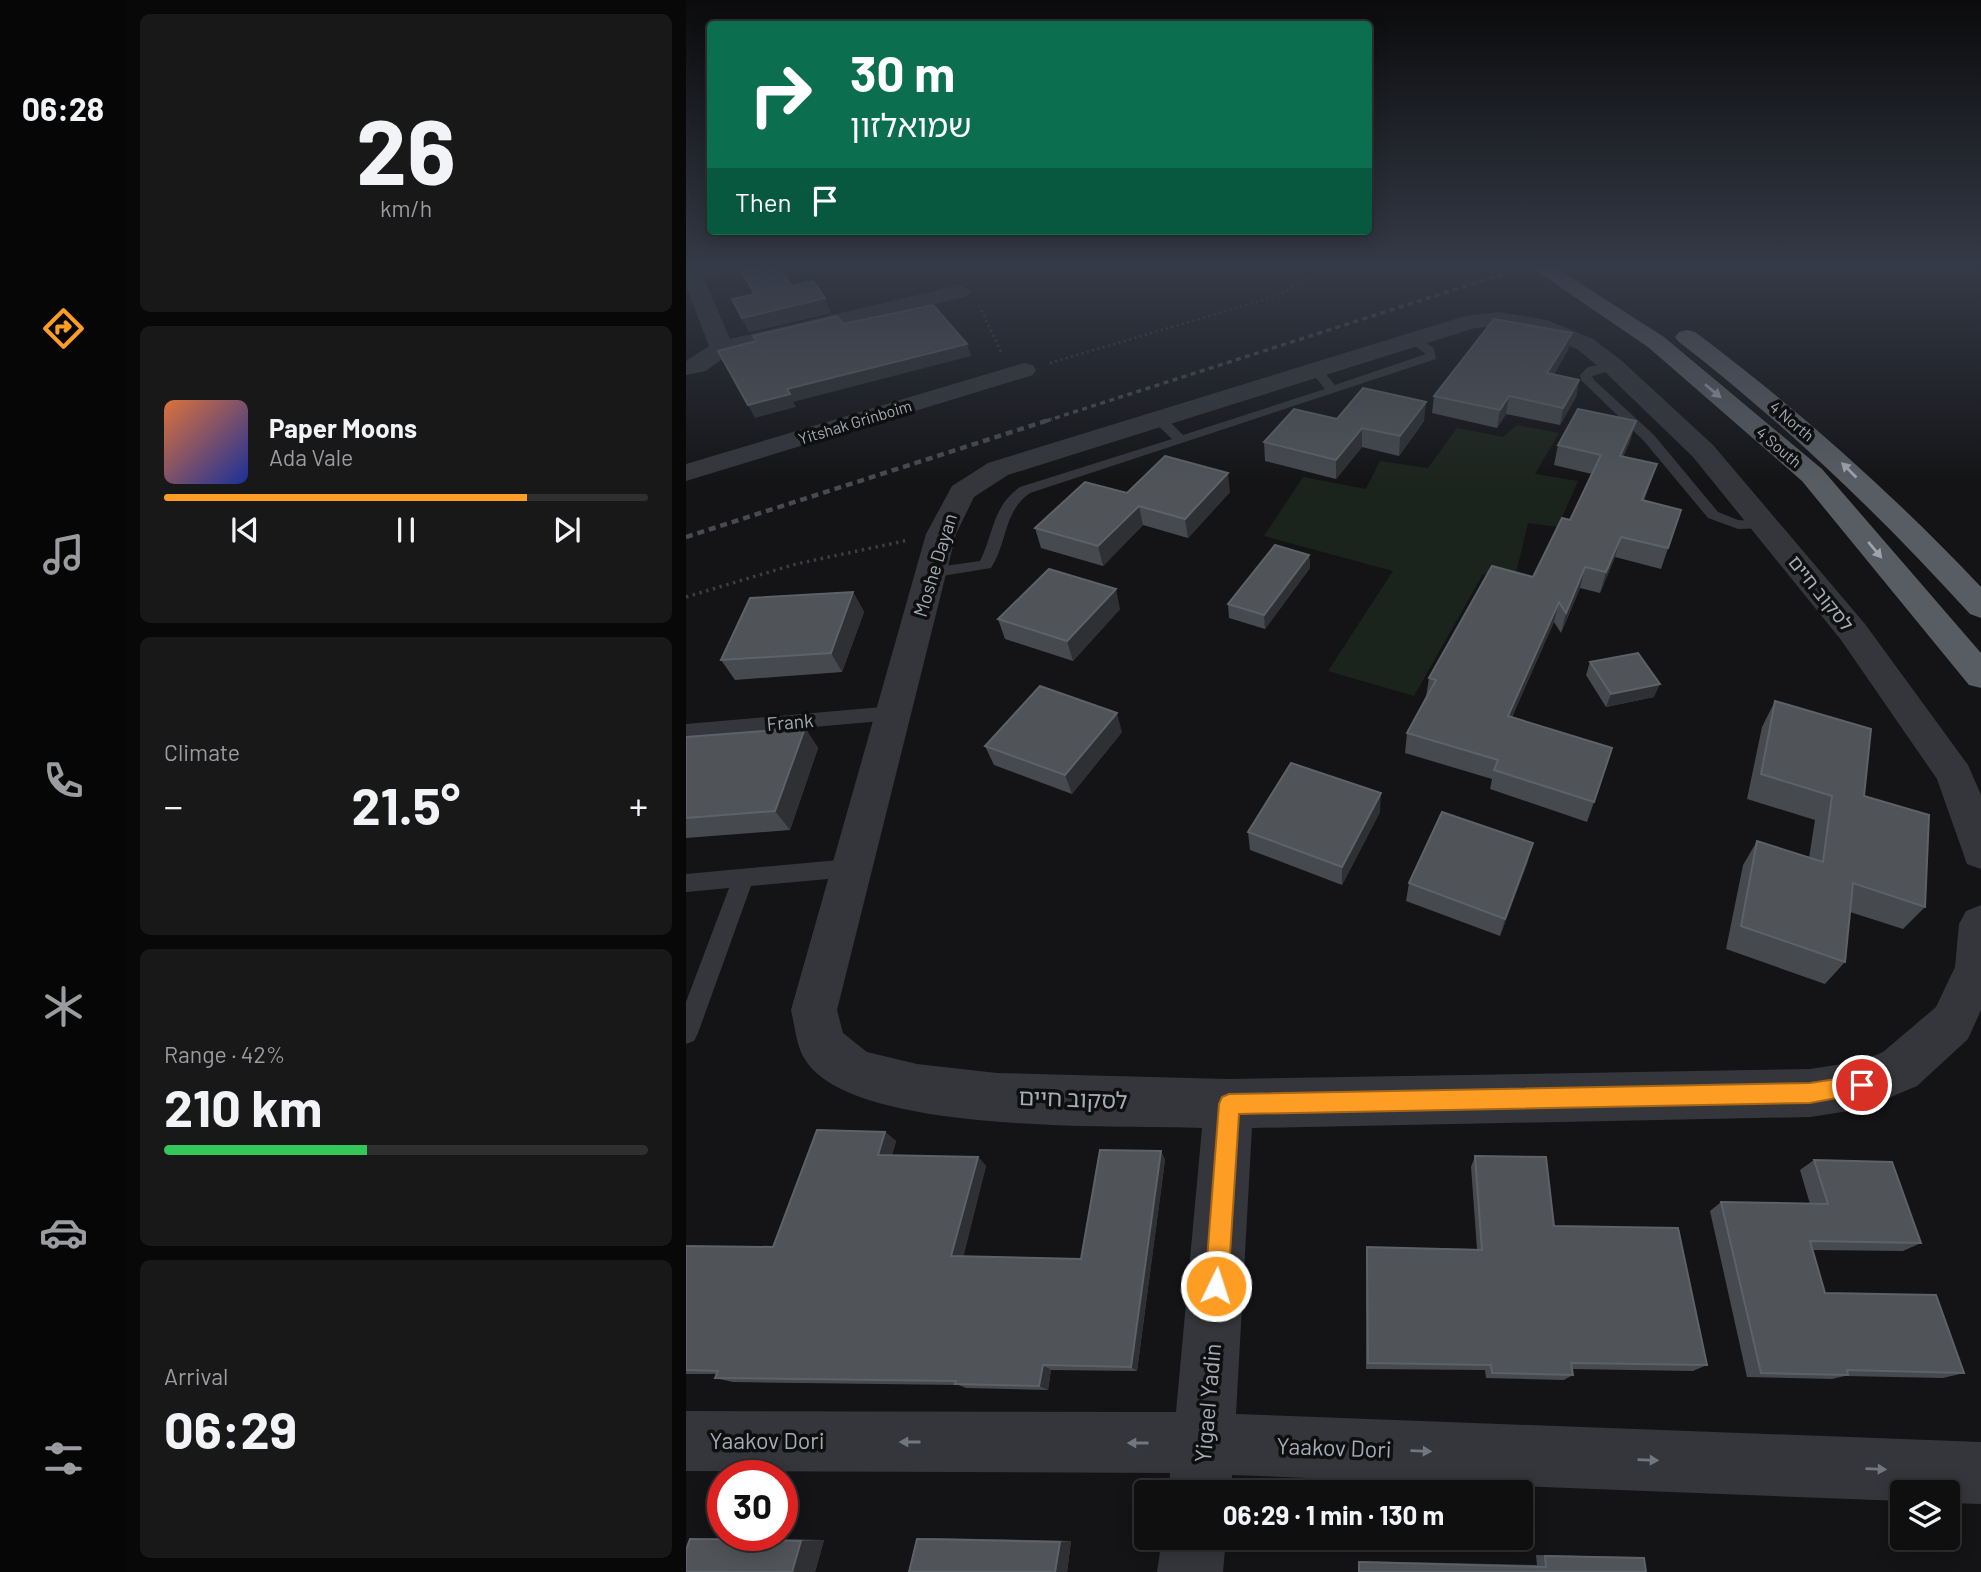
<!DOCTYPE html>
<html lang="en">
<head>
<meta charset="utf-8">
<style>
	:root { --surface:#0f0f10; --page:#181819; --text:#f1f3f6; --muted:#9b9c9f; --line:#2f2f30; --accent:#fe9d23 }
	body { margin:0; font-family:Barlow,"Noto Sans Hebrew",sans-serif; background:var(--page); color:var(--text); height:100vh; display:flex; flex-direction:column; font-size:26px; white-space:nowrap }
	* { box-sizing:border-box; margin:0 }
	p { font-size:23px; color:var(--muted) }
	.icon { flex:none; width:38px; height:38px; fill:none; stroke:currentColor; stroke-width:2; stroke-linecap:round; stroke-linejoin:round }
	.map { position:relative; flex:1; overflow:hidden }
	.panel { display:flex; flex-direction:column; gap:14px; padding:14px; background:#080809; width:560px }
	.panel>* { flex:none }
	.top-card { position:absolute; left:21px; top:21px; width:665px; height:214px; border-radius:7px; box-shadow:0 4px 18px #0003,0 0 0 2px var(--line); background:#0b6e4f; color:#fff; overflow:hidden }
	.controls { position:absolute; left:1204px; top:1480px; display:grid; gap:14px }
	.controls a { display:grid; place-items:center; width:70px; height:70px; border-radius:7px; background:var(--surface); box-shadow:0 4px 18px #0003,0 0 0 2px var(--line); font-size:35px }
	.speed { position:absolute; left:21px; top:1460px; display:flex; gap:14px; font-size:35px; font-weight:700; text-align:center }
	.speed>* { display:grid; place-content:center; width:91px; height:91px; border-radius:50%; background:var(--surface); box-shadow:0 4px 18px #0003,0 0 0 2px var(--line); line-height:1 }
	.speed .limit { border:10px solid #d22; background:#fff; color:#111 }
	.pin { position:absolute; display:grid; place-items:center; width:60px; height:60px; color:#fff; margin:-30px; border:4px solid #fff; border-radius:50%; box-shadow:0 2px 7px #0007 }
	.me { position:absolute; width:77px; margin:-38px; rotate:4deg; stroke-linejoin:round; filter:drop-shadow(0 0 5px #0008) }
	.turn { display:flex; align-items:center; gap:24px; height:147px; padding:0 28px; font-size:32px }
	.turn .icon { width:91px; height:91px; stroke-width:2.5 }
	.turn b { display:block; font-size:49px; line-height:60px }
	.then { display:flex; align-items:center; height:66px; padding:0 28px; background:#0003; gap:14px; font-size:26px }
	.big { font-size:52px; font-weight:700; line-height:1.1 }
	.panel .tile { flex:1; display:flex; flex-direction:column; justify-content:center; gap:10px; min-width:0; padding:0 24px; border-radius:10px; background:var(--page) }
	.panel .dial { align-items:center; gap:0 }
	.dial b { font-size:91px; line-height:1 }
	.song { display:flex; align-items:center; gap:21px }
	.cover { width:84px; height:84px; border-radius:10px; background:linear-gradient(135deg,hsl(20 70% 55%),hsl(230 70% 35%)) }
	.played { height:7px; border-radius:4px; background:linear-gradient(90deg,var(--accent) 75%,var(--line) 75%) }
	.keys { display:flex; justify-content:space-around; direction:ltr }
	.heat { display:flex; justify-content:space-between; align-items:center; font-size:38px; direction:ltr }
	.charge { height:10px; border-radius:5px; background:linear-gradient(90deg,#34c759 42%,var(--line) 0) }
	.trip { position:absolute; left:448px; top:1480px; width:399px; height:70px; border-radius:7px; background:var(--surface); box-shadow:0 4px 18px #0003,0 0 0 2px var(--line); font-weight:700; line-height:70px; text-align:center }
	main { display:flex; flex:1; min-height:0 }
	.menu { display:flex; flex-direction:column; width:126px; justify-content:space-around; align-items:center; background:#060606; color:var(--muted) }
	.menu .icon { width:49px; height:49px }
	.menu .active { color:var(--accent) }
	.menu b { font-size:32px; color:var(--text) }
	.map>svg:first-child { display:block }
	.green { fill:#1b241c }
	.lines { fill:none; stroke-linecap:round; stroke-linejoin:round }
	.path-far1 { stroke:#3a3d42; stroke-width:2.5; stroke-dasharray:2 3.5; stroke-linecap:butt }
	.path { stroke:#3a3d42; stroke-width:3.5; stroke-dasharray:2.5 4.5; stroke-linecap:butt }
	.service { fill:#34363b; fill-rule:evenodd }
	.minor { fill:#34363b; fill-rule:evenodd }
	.trunk { fill:#585c63; fill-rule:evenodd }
	.rail-far1 { stroke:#474a50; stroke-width:3.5; stroke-dasharray:5 4.5; stroke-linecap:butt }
	.rail { stroke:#474a50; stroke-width:4.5; stroke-dasharray:7 5; stroke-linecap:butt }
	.wall { fill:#46494e }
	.shaded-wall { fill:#2e3033 }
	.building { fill:#505459; stroke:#5d6268; stroke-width:2 }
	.oneway { fill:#9ca4af }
	.oneway2 { fill:#72777f }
	.route { fill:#fe9d23; stroke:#a56617; stroke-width:2 }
	.labels { text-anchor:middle; stroke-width:7; stroke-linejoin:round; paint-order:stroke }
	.far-street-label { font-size:16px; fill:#a4acb7; stroke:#0f0f10 }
	.street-label { font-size:19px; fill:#a4acb7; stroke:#0f0f10 }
	.near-street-label { font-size:23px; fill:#a4acb7; stroke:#0f0f10 }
</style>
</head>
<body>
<main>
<nav class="menu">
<b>06:28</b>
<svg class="icon active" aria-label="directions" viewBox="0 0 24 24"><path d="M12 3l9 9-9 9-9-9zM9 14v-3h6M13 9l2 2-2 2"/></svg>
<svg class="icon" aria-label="music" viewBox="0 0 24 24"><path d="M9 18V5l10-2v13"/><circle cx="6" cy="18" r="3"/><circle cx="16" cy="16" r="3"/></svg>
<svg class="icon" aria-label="phone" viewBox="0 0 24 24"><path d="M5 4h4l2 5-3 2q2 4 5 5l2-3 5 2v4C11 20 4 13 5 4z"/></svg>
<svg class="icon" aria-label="climate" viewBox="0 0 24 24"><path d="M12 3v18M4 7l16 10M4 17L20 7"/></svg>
<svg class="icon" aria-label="car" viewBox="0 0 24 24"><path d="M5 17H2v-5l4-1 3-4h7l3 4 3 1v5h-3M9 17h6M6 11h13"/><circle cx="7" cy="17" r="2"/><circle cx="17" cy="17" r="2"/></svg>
<svg class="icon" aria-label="filters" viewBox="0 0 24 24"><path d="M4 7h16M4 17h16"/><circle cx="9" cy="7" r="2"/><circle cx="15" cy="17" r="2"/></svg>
</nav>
<section class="panel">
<div class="tile dial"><b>26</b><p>km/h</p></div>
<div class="tile">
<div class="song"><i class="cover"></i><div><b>Paper Moons</b><p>Ada Vale</p></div></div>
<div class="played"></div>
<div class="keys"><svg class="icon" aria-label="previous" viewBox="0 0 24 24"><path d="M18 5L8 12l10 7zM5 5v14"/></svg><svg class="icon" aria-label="pause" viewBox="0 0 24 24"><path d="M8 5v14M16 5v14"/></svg><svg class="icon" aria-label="next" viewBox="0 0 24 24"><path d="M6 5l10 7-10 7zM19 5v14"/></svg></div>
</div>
<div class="tile"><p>Climate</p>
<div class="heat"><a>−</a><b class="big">21.5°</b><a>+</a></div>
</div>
<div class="tile"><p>Range · 42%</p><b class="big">210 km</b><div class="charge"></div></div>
<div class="tile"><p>Arrival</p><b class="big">06:29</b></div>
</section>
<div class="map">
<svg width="1295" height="1572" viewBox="0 0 1295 1572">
	<rect width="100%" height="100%" fill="#141416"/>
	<polygon class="green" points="831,425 873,433 849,474 892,481 872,527 842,523 828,581 797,574 728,696 642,671 707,571 578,536 617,477 680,489 694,461 742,468 771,428 817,437"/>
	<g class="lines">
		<g class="path-far1">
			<polyline points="287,273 309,264"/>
			<polyline points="293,305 316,354"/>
			<polyline points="364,363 591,296 635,271 657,264"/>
		</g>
		<polyline class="path" points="0,597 110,564 223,540"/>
		<g class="service">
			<path d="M 722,337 L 730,337 L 748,348 L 750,359 L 344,493 C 317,512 322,542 305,568 L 244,578 L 236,573 L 244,568 L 294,561 C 308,533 306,507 334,487 L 486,439 L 468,422 L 468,416 L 478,416 L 497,435 L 639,389 L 623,369 L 625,366 L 633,366 L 649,385 L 740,354 L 722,341 Z"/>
			<polygon points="927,362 931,363 931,369 906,376 908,380 968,435 1032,512 1052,520 1084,522 1084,528 1052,529 1022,518 958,441 896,381 894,375 902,367"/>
			<polygon points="207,706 216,713 207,720 0,738 0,724"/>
			<polygon points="164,859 171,862 174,868 171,874 164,877 65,886 12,1033 8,1041 0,1044 0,1002 43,888 0,892 0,874"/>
		</g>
		<g class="minor">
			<polygon points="26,264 65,264 62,268 18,278 44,339 274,285 285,291 282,296 44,353 20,371 0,375 0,361 23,346 0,286 0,270"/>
			<path d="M 813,312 L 861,320 L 907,339 L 936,361 L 1027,445 L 1179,624 L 1282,765 L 1295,795 L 1295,869 L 1281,864 L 1251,779 L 1155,640 L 1007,457 L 918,371 L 891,349 L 848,331 L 813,326 L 789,328 L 322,475 L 288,497 L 270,534 L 151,1010 L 157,1033 L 181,1052 L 231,1064 L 311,1073 L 543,1079 L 1124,1069 L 1176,1061 L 1197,1052 L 1250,1007 L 1269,967 L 1273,924 L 1280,911 L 1295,905 L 1295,1010 L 1282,1039 L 1231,1086 L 1176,1109 L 1124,1117 L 566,1128 L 550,1414 L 1295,1442 L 1295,1504 L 1262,1503 L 1262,1493 L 1216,1493 L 1216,1501 L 546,1475 L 545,1493 L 483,1493 L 484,1473 L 0,1471 L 0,1411 L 490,1412 L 516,1128 C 431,1125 169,1135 120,1061 C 110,1047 109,1026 105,1010 L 240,534 L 266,486 L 302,463 L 779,316 Z"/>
			<polygon points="338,363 347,365 350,370 347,375 0,481 0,464"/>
			<polygon points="476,1538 540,1538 537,1572 471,1572"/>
		</g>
		<g class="trunk">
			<polygon points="840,264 864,264 978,337 1136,469 1295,653 1295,688 1283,685 1116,481 962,347"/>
			<path d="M 1001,330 L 1009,332 C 1112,409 1207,494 1295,587 L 1295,618 L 1284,614 C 1194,515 1099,424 993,342 L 989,337 L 993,332 Z"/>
		</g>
		<polyline class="rail-far1" points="360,421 848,264"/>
		<polyline class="rail" points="0,537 366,419"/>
	</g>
	<g class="wall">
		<polygon points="51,264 91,264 106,286 145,313 63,332 46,299 68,294"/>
		<polygon points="886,333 882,350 868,374 893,380 890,397 874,425 820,414 811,428 746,413 748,396"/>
		<polygon points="651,419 738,421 713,456 676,447 650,479 579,461 578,442"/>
		<polygon points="950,421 944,441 937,457 971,464 958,501 995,510 975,569 929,557 914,593 894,588 875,633 868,622 826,717 908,802 901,822 804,789 806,779 719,753 721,733 740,697 743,678 847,577 884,520 906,474 868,465 872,445"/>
		<polygon points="544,492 502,538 457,525 417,566 355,548 349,528 441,493"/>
		<polygon points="623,555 624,568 579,629 543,618 542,604"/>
		<polygon points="167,592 178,612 156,672 49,680 35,660"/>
		<polygon points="434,609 387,661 319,639 312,619"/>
		<polygon points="904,662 968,697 920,707 900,675"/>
		<polygon points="1089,701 1178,796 1239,907 1217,929 1164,912 1159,962 1139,984 1040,949 1057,865 1071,841 1123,858 1129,820 1061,799 1076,727"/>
		<polygon points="119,728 132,748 104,830 0,838 0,737"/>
		<polygon points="436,732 386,794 308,765 299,746"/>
		<polygon points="694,812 656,885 564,850 562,832"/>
		<polygon points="842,861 814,936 720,901 723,883"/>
		<polygon points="199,1132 210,1141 206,1155 292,1157 300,1166 277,1256 395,1259 475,1151 479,1160 451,1371 365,1370 362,1390 280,1388 273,1385 47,1382 29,1378 31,1374 0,1374 0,1246 87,1247"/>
		<polygon points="789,1156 868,1226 1021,1365 1007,1371 886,1369 887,1375 878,1380 800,1378 799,1370 680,1369 680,1256 681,1247 791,1249 785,1167"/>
		<polygon points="1128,1160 1235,1243 1217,1251 1126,1250 1139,1293 1278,1373 1257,1378 1159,1376 1146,1379 1061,1377 1024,1211 1035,1202 1124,1204 1114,1170"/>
		<polygon points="31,1538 138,1540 129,1572 0,1572 4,1539"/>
		<polygon points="248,1538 385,1541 381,1572 223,1572 231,1539"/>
		<polygon points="850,1555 944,1557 958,1558 960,1572 672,1572 672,1561 851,1565"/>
	</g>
	<g class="shaded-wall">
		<polygon points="139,298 145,313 63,332 56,318"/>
		<polygon points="886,333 882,350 858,391 861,373"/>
		<polygon points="281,344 285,356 107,402 110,407 69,418 62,405 101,389"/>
		<polygon points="893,380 890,397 874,425 877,408"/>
		<polygon points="823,396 820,414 811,428 814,410"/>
		<polygon points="740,402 738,421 713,456 714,436"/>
		<polygon points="950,421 944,441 928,476 934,456"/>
		<polygon points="676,428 676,447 650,479 650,460"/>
		<polygon points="971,464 964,484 950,521 956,500"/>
		<polygon points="542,473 544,492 502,538 499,519"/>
		<polygon points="453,506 457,525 417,566 412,546"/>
		<polygon points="935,537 929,557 914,593 920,572"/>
		<polygon points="623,555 624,568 579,629 578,615"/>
		<polygon points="899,567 894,588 875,633 880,613"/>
		<polygon points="430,589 434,609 387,661 381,641"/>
		<polygon points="167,592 178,612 156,672 145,653"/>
		<polygon points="873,602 868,622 817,736 822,716"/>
		<polygon points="974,684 968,697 920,707 925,694"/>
		<polygon points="431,713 436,732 386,794 379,775"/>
		<polygon points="119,728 132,748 104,830 89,811"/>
		<polygon points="695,793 694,812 656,885 656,867"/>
		<polygon points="847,843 842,861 814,936 819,919"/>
		<polygon points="199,1132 210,1141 203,1164 192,1155"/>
		<polygon points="475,1151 479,1160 451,1371 445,1367"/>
		<polygon points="292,1157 300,1166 276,1263 265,1256"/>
		<polygon points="357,1365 365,1370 362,1390 353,1386"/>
		<polygon points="138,1540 129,1572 106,1572 115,1541"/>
		<polygon points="385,1541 381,1572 369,1572 374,1542"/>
	</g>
	<g class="building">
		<polygon points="51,264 91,264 106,286 127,281 139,298 56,318 46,299 69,294"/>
		<polygon points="247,305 281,344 101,389 104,394 62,405 32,351 70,341 67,336 151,316 157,324"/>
		<polygon points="808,319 886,333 861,373 893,380 877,408 823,396 814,410 748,396"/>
		<polygon points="677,388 740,402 714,436 676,428 650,460 578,442 608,409 651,419"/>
		<polygon points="892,409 950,421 934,456 971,464 956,500 995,510 982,548 935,537 920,572 899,567 880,613 873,602 822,716 926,748 908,802 808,770 812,760 721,733 750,680 743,678 806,566 847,577 876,518 884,520 915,455 872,445"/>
		<polygon points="479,456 542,473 499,519 453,506 412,546 349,528 399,482 441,493"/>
		<polygon points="589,545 623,555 578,615 542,604"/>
		<polygon points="363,569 430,589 381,641 312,619"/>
		<polygon points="167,592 145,653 35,660 64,598"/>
		<polygon points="952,653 974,684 925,694 904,662"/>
		<polygon points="354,686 431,713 379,775 299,746"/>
		<polygon points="1089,701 1185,729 1178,796 1243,815 1239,907 1167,883 1159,962 1055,926 1071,841 1137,862 1146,796 1075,774"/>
		<polygon points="119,728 89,811 0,818 0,737"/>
		<polygon points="605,763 695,793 656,867 562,832"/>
		<polygon points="756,812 847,843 819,919 723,883"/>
		<polygon points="131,1130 199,1132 192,1155 292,1157 265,1256 395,1259 414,1150 475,1151 445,1367 357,1365 353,1386 269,1384 270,1381 29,1378 32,1371 0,1370 0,1246 87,1247"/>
		<polygon points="789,1156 860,1157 868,1226 992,1228 1021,1365 885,1363 887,1375 806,1373 805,1365 682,1363 681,1247 796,1250"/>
		<polygon points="1128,1160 1206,1162 1235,1243 1124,1241 1139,1293 1250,1295 1278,1373 1161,1370 1162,1375 1075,1373 1035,1202 1142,1204"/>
		<polygon points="4,1539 115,1541 106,1572 0,1572 0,1550"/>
		<polygon points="231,1539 374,1542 369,1572 223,1572"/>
		<polygon points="859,1556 958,1558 960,1572 673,1572 673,1562 860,1567"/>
	</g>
	<defs><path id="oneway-solid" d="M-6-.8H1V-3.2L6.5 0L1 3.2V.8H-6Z" transform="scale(1.75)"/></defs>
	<g class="oneway">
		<use href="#oneway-solid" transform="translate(1027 391) rotate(40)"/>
		<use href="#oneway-solid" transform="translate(1163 470) rotate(-135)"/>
		<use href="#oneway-solid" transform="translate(1189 550) rotate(50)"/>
	</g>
	<g class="oneway2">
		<use href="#oneway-solid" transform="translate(224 1442) rotate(-180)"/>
		<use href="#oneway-solid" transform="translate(452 1443) rotate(-180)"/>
		<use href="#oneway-solid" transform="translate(735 1451) rotate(2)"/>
		<use href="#oneway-solid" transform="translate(962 1460) rotate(2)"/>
		<use href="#oneway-solid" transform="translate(1190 1469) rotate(2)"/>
	</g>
	<linearGradient id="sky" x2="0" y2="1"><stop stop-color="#0b0b0c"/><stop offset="0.55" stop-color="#343a47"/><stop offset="1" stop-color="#343a47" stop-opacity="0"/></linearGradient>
	<rect width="1295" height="484" fill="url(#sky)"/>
	<polygon class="route" points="1176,1075 1183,1078 1186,1085 1183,1092 1124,1103 553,1114 542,1286 539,1295 530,1298 522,1295 519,1286 533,1104 536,1097 543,1094 1124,1083"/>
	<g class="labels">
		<g class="far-street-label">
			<text transform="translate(1106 421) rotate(40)" y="6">4 North</text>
			<text transform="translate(169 422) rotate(-17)" y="6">Yitshak Grinboim</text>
			<text transform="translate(1093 447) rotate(40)" y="6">4 South</text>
		</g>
		<g class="street-label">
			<text transform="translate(249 565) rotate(-73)" y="7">Moshe Dayan</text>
			<text transform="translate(1135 593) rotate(51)" y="7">לסקוב חיים</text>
			<text transform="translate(104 722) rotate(-5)" y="7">Frank</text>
		</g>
		<g class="near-street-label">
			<text transform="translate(387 1099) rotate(2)" y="8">לסקוב חיים</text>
			<text transform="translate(522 1403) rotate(-85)" y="8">Yigael Yadin</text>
			<text x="81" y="1449">Yaakov Dori</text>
			<text transform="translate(648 1448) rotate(2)" y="8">Yaakov Dori</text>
		</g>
	</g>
</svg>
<div class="controls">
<a><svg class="icon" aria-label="layers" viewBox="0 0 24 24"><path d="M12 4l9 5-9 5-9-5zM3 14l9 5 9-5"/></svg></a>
</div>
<div class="speed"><div class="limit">30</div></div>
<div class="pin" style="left:1176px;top:1085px;background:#d93025"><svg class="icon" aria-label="arrive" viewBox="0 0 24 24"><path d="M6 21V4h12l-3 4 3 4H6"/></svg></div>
<svg class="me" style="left:530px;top:1286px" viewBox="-20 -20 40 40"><circle r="17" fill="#fe9d23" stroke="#fff" stroke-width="3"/><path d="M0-11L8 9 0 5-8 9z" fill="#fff"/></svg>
<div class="trip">06:29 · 1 min · 130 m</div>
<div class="top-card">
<div class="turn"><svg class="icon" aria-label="right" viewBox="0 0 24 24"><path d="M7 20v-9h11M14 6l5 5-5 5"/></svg><div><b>30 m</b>שמואלזון</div></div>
<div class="then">Then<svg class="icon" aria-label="arrive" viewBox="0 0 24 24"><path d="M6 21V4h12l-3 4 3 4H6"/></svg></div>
</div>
</div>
</main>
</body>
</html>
